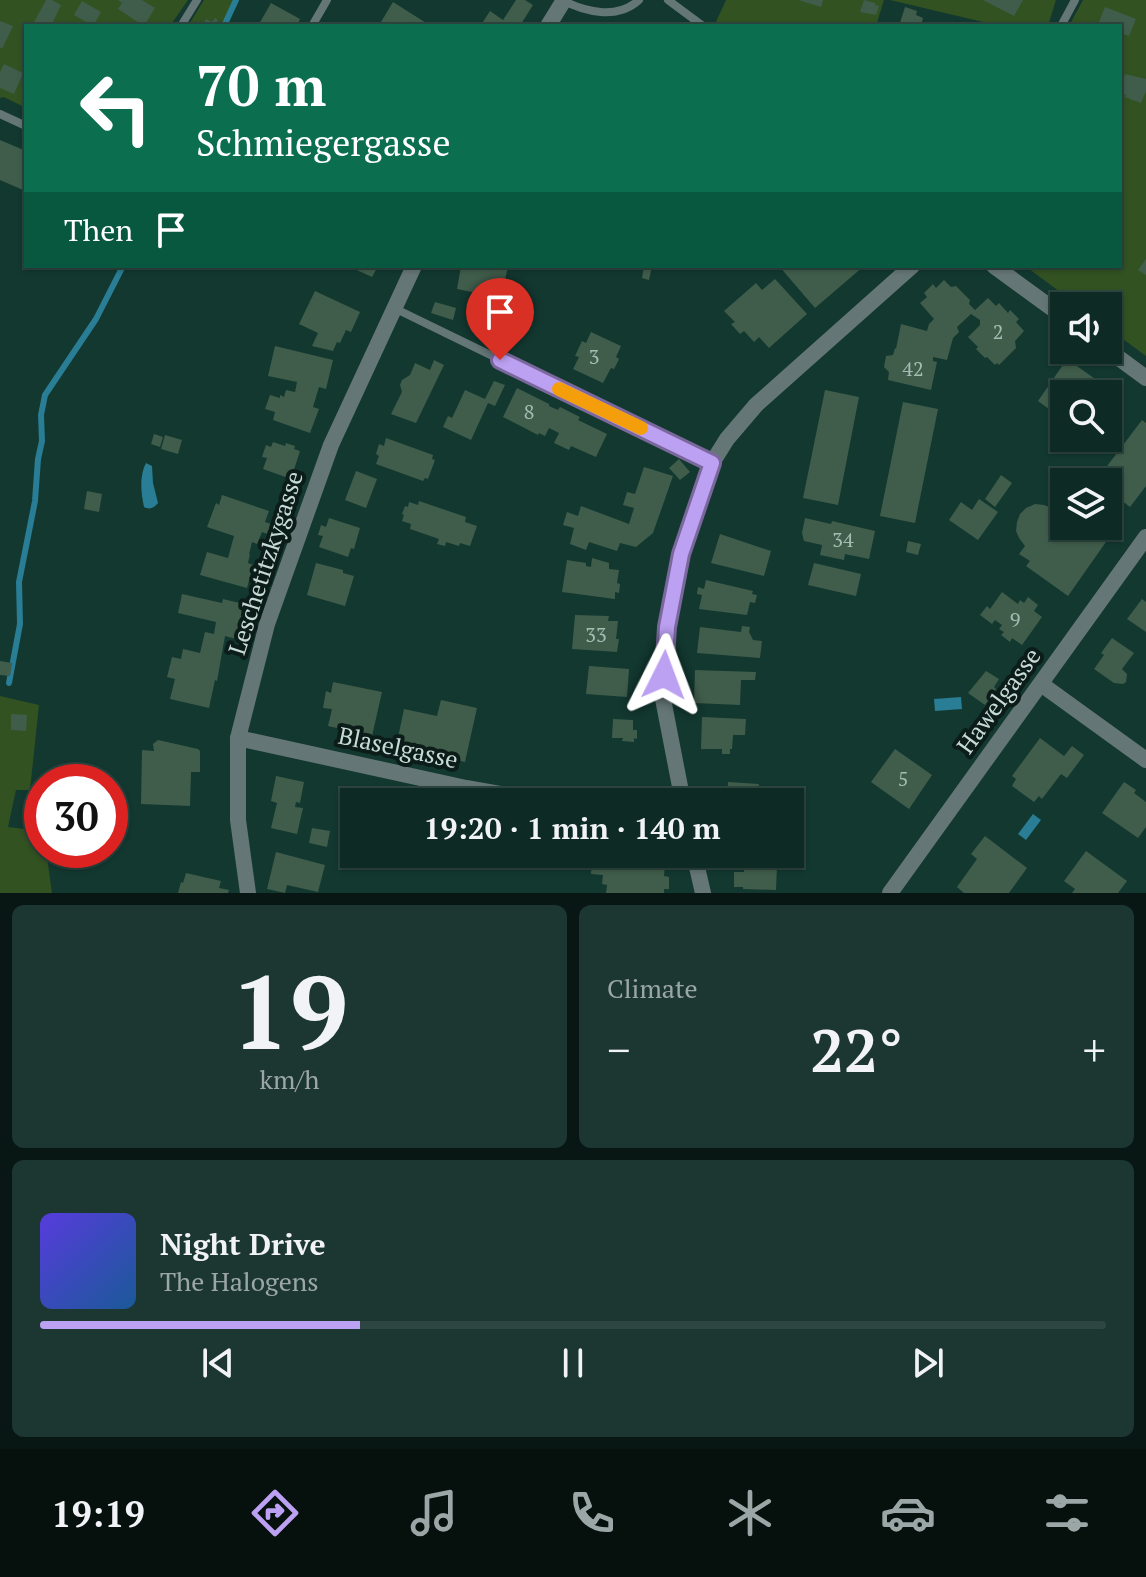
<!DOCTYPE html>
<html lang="en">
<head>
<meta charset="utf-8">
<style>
	:root { --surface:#0e2a24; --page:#1c3631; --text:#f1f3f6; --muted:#9ba7a6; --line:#2e4641; --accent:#bca0f2 }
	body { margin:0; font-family:"PT Serif",serif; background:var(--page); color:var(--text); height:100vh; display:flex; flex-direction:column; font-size:30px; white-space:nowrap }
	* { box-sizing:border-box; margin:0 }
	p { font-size:26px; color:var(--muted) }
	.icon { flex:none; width:44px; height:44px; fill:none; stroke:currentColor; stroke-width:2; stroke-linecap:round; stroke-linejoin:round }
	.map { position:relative; height:893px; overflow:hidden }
	.panel { display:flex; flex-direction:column; gap:12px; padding:12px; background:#081714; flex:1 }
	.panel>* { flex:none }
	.guide { position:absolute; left:24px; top:24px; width:1098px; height:244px; border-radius:0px; box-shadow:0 2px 6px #0004,0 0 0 2px var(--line); background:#0b6e4f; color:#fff; overflow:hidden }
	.tools { position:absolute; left:1050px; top:292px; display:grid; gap:16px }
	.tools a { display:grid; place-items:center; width:72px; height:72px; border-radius:0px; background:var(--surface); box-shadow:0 2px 6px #0004,0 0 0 2px var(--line); font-size:40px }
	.speed { position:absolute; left:24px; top:764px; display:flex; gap:16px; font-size:40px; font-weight:700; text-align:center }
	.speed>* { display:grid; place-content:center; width:104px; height:104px; border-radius:50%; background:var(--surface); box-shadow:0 2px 6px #0004,0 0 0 2px var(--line); line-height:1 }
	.speed .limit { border:12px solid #d22; background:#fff; color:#111 }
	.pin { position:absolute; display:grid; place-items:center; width:68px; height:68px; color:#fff; margin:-82px -34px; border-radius:50% 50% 50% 0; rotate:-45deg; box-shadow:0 0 8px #0007 }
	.pin .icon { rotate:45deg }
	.me { position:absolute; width:88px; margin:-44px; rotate:3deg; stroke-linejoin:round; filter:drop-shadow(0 0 6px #0008) }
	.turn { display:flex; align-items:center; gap:28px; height:168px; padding:0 40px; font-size:36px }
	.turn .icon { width:104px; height:104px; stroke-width:2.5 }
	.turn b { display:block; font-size:56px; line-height:68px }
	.then { display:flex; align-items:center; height:76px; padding:0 40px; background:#0003; gap:16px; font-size:30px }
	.big { font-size:60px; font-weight:700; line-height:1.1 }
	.panel .tile { flex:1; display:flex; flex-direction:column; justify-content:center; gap:12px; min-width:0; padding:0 28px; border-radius:12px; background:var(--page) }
	.panel .dial { align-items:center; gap:0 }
	.dial b { font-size:104px; line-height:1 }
	.song { display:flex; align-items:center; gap:24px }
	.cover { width:96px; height:96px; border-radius:12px; background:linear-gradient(135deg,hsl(250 70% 55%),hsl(210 70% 35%)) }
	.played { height:8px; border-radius:4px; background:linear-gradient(90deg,var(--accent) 30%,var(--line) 30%) }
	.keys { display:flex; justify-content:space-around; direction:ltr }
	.heat { display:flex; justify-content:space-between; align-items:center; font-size:44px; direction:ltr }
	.panel .tiles { flex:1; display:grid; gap:12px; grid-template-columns:1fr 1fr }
	.tile:last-child { grid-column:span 2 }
	.trip { position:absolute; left:340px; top:788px; width:464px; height:80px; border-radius:0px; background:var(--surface); box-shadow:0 2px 6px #0004,0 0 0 2px var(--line); font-weight:700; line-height:80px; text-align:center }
	.tabs { display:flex; height:128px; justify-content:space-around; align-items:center; background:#06110e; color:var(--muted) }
	.tabs .icon { width:56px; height:56px }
	.tabs .on { color:var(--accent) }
	.tabs b { font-size:36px; color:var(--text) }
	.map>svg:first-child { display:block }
	.garden { fill:#325222 }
	.water { fill:#297d95 }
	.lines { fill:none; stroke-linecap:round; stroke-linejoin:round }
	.stream { stroke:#297d95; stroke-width:6 }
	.building { fill:#405d4b }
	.lane { stroke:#657677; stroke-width:8 }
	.street { stroke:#657677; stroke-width:16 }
	.route-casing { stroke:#7a689d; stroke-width:20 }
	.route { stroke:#bca0f2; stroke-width:14 }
	.slow { stroke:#f59e0b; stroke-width:14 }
	.labels { text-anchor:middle; stroke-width:8; stroke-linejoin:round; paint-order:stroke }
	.number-label { font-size:20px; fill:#a5bcb3 }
	.street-label { font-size:24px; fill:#c7dbd6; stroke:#0c1c18 }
</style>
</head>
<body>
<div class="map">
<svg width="1146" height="893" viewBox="0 0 1146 893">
	<rect width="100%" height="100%" fill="#123830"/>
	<g class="garden">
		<polygon points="0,0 188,0 170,26 26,26 26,108 4,97 0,98"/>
		<polygon points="204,0 239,0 224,26 188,26"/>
		<polygon points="726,0 884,0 876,26 714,26"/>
		<polygon points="890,0 1056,0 1048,26 1000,26"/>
		<polygon points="1083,0 1146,0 1146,356 1108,328 1108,306 1079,306 1025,266 1120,266 1120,26 1069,26"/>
		<polygon points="0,696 39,705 30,790 16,790 8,827 41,831 42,850 46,850 52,893 0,893"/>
	</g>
	<g class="water">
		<path d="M 146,463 L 152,466 L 153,483 L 158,503 C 154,508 150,510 144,507 C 141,493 139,476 146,463 Z"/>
		<polygon points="961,697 962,709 935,711 934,699"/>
		<polygon points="1033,814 1041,820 1026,840 1018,834"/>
	</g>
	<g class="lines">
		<g class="stream">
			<polyline points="224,26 236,0"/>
			<polyline points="9,683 20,624 19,582 35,501 38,459 42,441 41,415 45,395 96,319 123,266"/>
		</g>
	</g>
	<g class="building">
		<polygon points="46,0 52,0 61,5 51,26 32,26"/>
		<polygon points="118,0 142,0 155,8 144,26 118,9 122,3"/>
		<polygon points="516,0 525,0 533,5 521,24 525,26 481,25 490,11 503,20"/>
		<polygon points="798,0 823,0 821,7"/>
		<polygon points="864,0 875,3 875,5 879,6 876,15 860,12"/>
		<polygon points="983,0 1023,0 1014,16"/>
		<polygon points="82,1 101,12 93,26 74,15"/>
		<polygon points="393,2 431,26 387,26 381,22"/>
		<polygon points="271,3 300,19 297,26 258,26"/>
		<polygon points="905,7 917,11 916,15 923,18 921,26 899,26"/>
		<polygon points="1105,7 1136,19 1129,36 1120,33 1120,26 1103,26 1098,24"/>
		<polygon points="215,18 218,20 214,26 202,26 206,19 212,22"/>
		<polygon points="0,21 13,26 2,49 0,47"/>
		<polygon points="4,64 23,73 14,94 0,88 0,72"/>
		<polygon points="1125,74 1146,79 1146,91 1141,103 1125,97 1126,95 1120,93"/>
		<polygon points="0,140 26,151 26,189 23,190 0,180"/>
		<polygon points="1146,259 1146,275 1138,270"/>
		<polygon points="348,266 378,266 372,277"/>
		<polygon points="461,266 508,266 501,298 457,289"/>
		<polygon points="644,266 652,266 649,280 642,278"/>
		<polygon points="779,266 864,266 815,308"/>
		<polygon points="775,279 807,314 769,348 759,337 754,342 744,331 740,334 731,324 735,322 724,311 756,283 762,290"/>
		<polygon points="944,280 951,287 956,286 970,300 969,304 975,310 988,298 996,306 999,303 1008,313 1010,310 1019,319 1016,322 1024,331 1015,341 1016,348 999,365 997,363 995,365 987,357 985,358 976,349 978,347 968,337 980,325 980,320 971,314 957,327 959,332 953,338 947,360 933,357 933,361 937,362 931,390 888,380 889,372 884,367 886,356 893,355 895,348 896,349 901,324 927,331 929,324 934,319 920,303 927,297 924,293 933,284 936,288"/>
		<polygon points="315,291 360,312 351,332 346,330 340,343 337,342 333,351 312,346 318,333 299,324"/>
		<polygon points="435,302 456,308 453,320 431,313"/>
		<polygon points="591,332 621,346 616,357 619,359 614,369 611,368 603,383 573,369 579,357 575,356 582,341 586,343"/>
		<polygon points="275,346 333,360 326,389 319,387 313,407 319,409 310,433 273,420 275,412 265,409 270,395 280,398 280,395 284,397 286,390 295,392 297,382 268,376"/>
		<polygon points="1067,359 1115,393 1108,403 1108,394 1064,394 1064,420 1038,401"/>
		<polygon points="434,360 444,365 416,423 391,414 402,392 400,385 402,380 410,375 415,363 430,370"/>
		<polygon points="494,381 505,385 495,406 488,403 471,440 443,427 448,416 452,418 465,390 485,399"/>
		<polygon points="517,388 549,404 549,406 558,410 560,407 580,417 578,420 607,434 596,457 571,446 569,450 554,443 559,433 549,428 545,436 539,433 538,435 503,417"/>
		<polygon points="825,390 859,397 838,505 803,498"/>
		<polygon points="903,402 938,409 915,523 880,516"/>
		<polygon points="1142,420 1146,423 1146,486 1130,507 1108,490 1108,482 1095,482"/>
		<polygon points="154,434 163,437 160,447 151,444"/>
		<polygon points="165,435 182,440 178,454 161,449"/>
		<polygon points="386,438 433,455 432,459 435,460 428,479 425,478 423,481 376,464 379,456 376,454 379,444 384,446"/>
		<polygon points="273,442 285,446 286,443 295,446 294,449 300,451 291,479 263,469 267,458 262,457 266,445 271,447"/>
		<polygon points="679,459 690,472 680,480 669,468"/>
		<polygon points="644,467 673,476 653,533 636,547 620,543 617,551 589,542 586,550 570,544 574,528 563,525 567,512 578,516 581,506 629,524 634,508 623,505 627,492 635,494"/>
		<polygon points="356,471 377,479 366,508 345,500"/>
		<polygon points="1001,475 1012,483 995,507 985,499"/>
		<polygon points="87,491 102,494 99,512 84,509"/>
		<polygon points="222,495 269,511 265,522 271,524 267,534 262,532 257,544 252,542 249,554 250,554 248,563 253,565 247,588 200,575 207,552 228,558 234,536 207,527 216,503 219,505"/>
		<polygon points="979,499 998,512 978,540 949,520 961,502 972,510"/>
		<polygon points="419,501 466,517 465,522 477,526 470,546 460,543 459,546 446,542 445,546 437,544 439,539 410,529 411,524 402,521 404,515 402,514 405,506 408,507 409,502 418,505"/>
		<polygon points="1057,502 1064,507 1064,526 1105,526 1113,532 1068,596 1026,566 1030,561 1019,554 1025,546 1019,538 1016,531 1017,522 1020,514 1026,508 1035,504 1044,505 1052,508"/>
		<polygon points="329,518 360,528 354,549 351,548 348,557 319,547 323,536 318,535 321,525 326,527"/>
		<polygon points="805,518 831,524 832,521 875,531 869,559 845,554 844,560 820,555 822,545 804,541 802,533"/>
		<polygon points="720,534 771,551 764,576 711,563"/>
		<polygon points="908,541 921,544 918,555 906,552"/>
		<polygon points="592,558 609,563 609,569 619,570 617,583 620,584 619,593 615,592 615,599 562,592 567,560 586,563 586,566 591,567"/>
		<polygon points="316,563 343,570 343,573 354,576 345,606 307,595"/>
		<polygon points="814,563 861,574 856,596 808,585"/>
		<polygon points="706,580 753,591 752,594 757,595 755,603 750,602 747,615 699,609 702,595 697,594 698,587 704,589"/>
		<polygon points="1002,592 1018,604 1020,600 1024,603 1028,597 1038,605 1034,611 1042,617 1022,645 1012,638 1010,642 1001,635 1004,632 999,629 1002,625 995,620 992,624 980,615 987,606 990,609"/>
		<polygon points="182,594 222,603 223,599 244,604 236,639 225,636 217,681 215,680 209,708 170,699 175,679 167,677 172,657 181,659 183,649 200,653 205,632 214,634 216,622 178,613"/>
		<polygon points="1142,599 1146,602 1146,632 1127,619"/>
		<polygon points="575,615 609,616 608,621 618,621 616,639 619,639 617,652 572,649"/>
		<polygon points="742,626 750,627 749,632 753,640 762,641 760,658 697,653 700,627 741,632"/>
		<polygon points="1112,638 1134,653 1122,669 1127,674 1126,682 1123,684 1114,683 1094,669 1104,655 1101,653"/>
		<polygon points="0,661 12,663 10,676 0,675"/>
		<polygon points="589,666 629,669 627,697 586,694"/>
		<polygon points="695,670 756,672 755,680 741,680 740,705 694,703"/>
		<polygon points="986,671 999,679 994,687 996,689 985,705 968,693"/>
		<polygon points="333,682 382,692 372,736 328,726 332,709 323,708 326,691 331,693"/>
		<polygon points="441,700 477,708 465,762 396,747 404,709 437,716"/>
		<polygon points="11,714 27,715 26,731 11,730"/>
		<polygon points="702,717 746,719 745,735 733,735 732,749 730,749 730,754 722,754 722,749 701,749"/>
		<polygon points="613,719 633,720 633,730 637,730 637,739 634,738 634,742 622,741 623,738 612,738"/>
		<polygon points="1040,738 1064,756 1072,746 1084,755 1067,778 1061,774 1042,799 1039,796 1034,802 1012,786 1016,779 1012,776"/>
		<polygon points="158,740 198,749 200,751 200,772 191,772 190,806 141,804 142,750 154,751 153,744"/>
		<polygon points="895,749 932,775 909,809 871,782"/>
		<polygon points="276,776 304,782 300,803 296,802 295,807 303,808 297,834 271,828 277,803 271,801"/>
		<polygon points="728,782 759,784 757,802 727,802"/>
		<polygon points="1124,782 1136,790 1134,793 1146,802 1146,827 1138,838 1102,813"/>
		<polygon points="390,795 403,798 402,802 388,802"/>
		<polygon points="312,828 330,831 327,847 309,843"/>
		<polygon points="985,836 1027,868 1009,893 964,893 957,887 977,859 971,854"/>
		<polygon points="1086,851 1127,881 1118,893 1072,893 1075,889 1064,881"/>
		<polygon points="276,852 325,865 318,892 287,885 285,893 267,889"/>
		<polygon points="399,854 424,854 422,860 399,855"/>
		<polygon points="499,854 525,854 522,869 497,865"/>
		<polygon points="590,854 661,854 660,864 665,864 664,876 669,877 669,889 664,889 664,893 606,893 607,885 602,884 603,875 591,874 592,863 589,863"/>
		<polygon points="744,865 777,866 776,890 743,889 743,887 734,887 734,872 744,872"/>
		<polygon points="186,873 221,881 219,888 229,890 228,893 178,893 181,882 183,883"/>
	</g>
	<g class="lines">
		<g class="lane">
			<path d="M 562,0 C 585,12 617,20 639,0"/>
			<polyline points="668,0 703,26"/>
			<polyline points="181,26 197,0"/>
			<polyline points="312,26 327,0"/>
			<polyline points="1061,26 1075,0"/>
			<polyline points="0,114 26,126"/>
			<polyline points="394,308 712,463"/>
		</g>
		<g class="street">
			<polyline points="548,26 564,0"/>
			<polyline points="994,266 1064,317"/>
			<polyline points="1108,350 1146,378"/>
			<polyline points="1041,684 1146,760"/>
			<polyline points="238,738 466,788 548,802"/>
			<polyline points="683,802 663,699 667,627 681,554 712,463 727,439 756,405 912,266"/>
			<polyline points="694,854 703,893"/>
			<polyline points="248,893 238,820 238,738 267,624 331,445 414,266"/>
			<polyline points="890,893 1146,537"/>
		</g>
	</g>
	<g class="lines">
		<g class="route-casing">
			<polyline id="route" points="500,360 712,463 681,554 667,627 664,675"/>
		</g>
		<use href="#route" class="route"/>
		<polyline class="slow" points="559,389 641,428"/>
	</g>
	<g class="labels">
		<g class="number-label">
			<text x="998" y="339">2</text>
			<text x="594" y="364">3</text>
			<text x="913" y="376">42</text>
			<text x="529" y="419">8</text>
			<text x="843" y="547">34</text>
			<text x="1015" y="627">9</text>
			<text x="596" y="642">33</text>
			<text x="903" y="786">5</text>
		</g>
		<g class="street-label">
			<text transform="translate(266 563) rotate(-72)" y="8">Leschetitzkygasse</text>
			<text transform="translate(999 701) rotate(-54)" y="8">Hawelgasse</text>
			<text transform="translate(398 748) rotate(12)" y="8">Blaselgasse</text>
		</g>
	</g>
</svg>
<div class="tools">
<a><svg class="icon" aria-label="sound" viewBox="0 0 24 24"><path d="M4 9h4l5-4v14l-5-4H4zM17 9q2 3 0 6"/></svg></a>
<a><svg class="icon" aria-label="search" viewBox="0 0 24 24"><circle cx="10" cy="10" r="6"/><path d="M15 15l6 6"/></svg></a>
<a><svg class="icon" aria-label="layers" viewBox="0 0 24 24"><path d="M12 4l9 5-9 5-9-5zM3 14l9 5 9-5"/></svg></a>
</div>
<div class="speed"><div class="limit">30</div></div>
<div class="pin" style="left:500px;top:360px;background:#d93025"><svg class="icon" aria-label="arrive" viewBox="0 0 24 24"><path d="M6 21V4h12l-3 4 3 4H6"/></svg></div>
<svg class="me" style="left:664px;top:675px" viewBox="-20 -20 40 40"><path d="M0-17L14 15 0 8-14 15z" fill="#bca0f2" stroke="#fff" stroke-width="4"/></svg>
<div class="trip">19:20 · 1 min · 140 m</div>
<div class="guide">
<div class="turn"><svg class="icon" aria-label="left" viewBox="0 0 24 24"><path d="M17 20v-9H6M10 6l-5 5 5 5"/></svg><div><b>70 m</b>Schmiegergasse</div></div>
<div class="then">Then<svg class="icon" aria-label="arrive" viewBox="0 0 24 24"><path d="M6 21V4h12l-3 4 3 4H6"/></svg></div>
</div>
</div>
<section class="panel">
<div class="tiles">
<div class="tile dial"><b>19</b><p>km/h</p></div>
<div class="tile"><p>Climate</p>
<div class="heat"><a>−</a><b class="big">22°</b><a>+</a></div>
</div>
<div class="tile">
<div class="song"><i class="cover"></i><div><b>Night Drive</b><p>The Halogens</p></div></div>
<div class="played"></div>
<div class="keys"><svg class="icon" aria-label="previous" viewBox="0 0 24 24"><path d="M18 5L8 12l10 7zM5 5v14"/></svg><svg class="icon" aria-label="pause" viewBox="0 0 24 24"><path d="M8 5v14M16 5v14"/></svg><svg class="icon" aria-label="next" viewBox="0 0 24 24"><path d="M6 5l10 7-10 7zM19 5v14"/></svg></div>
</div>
</div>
</section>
<nav class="tabs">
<b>19:19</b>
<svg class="icon on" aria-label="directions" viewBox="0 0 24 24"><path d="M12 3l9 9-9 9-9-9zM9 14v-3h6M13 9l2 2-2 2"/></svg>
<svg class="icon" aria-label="music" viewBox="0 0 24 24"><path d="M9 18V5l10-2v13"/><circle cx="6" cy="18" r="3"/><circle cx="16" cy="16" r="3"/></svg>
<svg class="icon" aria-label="phone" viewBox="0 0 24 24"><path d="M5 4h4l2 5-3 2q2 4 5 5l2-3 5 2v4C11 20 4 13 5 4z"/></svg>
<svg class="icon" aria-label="climate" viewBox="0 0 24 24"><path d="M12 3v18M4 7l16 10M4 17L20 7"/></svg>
<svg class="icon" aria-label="car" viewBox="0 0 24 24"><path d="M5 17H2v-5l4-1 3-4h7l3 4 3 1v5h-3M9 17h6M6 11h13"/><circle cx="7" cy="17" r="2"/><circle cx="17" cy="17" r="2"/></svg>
<svg class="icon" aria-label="filters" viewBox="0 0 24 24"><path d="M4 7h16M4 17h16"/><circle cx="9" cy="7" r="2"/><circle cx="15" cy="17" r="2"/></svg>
</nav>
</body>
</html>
